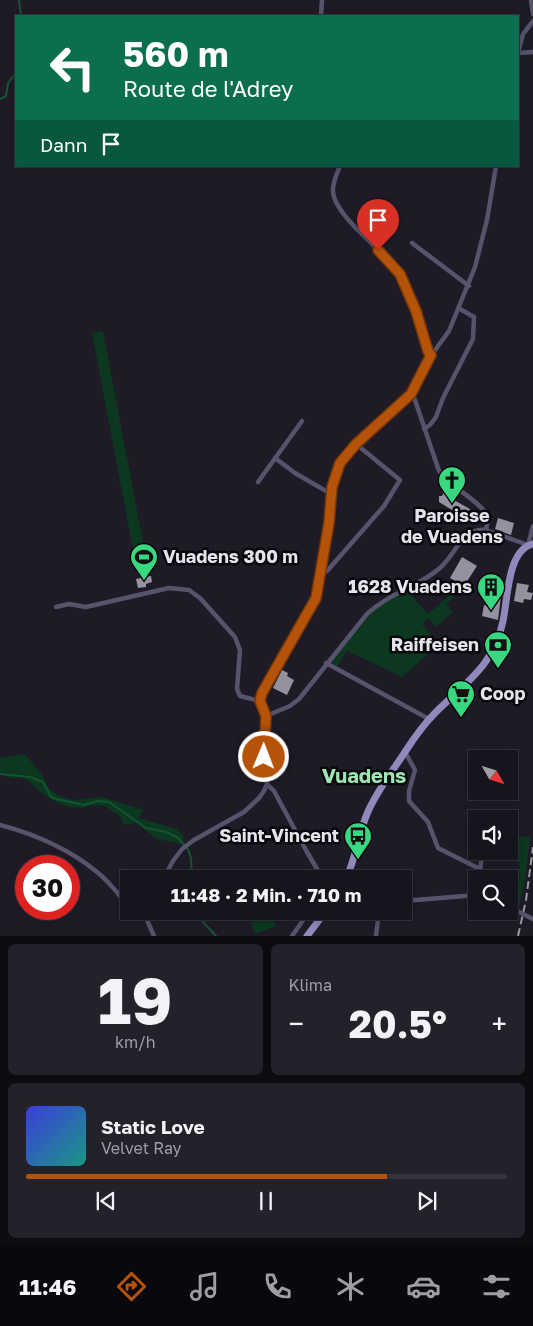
<!DOCTYPE html>
<html lang="de">
<head>
<meta charset="utf-8">
<style>
	:root { --surface:#16141d; --page:#23212a; --text:#f1f3f6; --muted:#9e9ea4; --line:#35333b; --accent:#b45309 }
	body { margin:0; font-family:"Golos Text",sans-serif; background:var(--page); color:var(--text); height:100vh; display:flex; flex-direction:column; font-size:19px; white-space:nowrap }
	* { box-sizing:border-box; margin:0 }
	p { font-size:16px; color:var(--muted) }
	.icon { flex:none; width:28px; height:28px; fill:none; stroke:currentColor; stroke-width:2; stroke-linecap:round; stroke-linejoin:round }
	.map { position:relative; height:936px; overflow:hidden }
	.side { display:flex; flex-direction:column; gap:8px; padding:8px; background:#0c0b10; flex:1 }
	.side>* { flex:none }
	.banner { position:absolute; left:15px; top:15px; width:504px; height:152px; border-radius:0px; box-shadow:0 2px 8px #0003,0 0 0 1px var(--line); background:#0b6e4f; color:#fff; overflow:hidden }
	.needle { width:32px; rotate:129deg }
	.tools { position:absolute; left:468px; top:750px; display:grid; gap:10px }
	.tools a { display:grid; place-items:center; width:50px; height:50px; border-radius:0px; background:var(--surface); box-shadow:0 2px 8px #0003,0 0 0 1px var(--line); font-size:25px }
	.speed { position:absolute; left:15px; top:855px; display:flex; gap:10px; font-size:25px; font-weight:700; text-align:center }
	.speed>* { display:grid; place-content:center; width:65px; height:65px; border-radius:50%; background:var(--surface); box-shadow:0 2px 8px #0003,0 0 0 1px var(--line); line-height:1 }
	.speed .limit { border:8px solid #d22; background:#fff; color:#111 }
	.pin { position:absolute; display:grid; place-items:center; width:42px; height:42px; color:#fff; margin:-51px -21px; border-radius:50% 50% 50% 0; rotate:-45deg; box-shadow:0 0 5px #0007 }
	.pin .icon { rotate:45deg }
	.me { position:absolute; width:55px; margin:-28px; rotate:1deg; stroke-linejoin:round; filter:drop-shadow(0 0 4px #0008) }
	.turn { display:flex; align-items:center; gap:18px; height:105px; padding:0 25px; font-size:22px }
	.turn .icon { width:65px; height:65px; stroke-width:2.5 }
	.turn b { display:block; font-size:35px; line-height:42px }
	.then { display:flex; align-items:center; height:48px; padding:0 25px; background:#0003; gap:10px; font-size:19px }
	.big { font-size:38px; font-weight:700; line-height:1.1 }
	.side .card { flex:1; display:flex; flex-direction:column; justify-content:center; gap:8px; min-width:0; padding:0 18px; border-radius:8px; background:var(--page) }
	.side .dial { align-items:center; gap:0 }
	.dial b { font-size:65px; line-height:1 }
	.song { display:flex; align-items:center; gap:15px }
	.cover { width:60px; height:60px; border-radius:8px; background:linear-gradient(135deg,hsl(240 70% 55%),hsl(170 70% 35%)) }
	.played { height:5px; border-radius:2px; background:linear-gradient(90deg,var(--accent) 75%,var(--line) 75%) }
	.keys { display:flex; justify-content:space-around; direction:ltr }
	.heat { display:flex; justify-content:space-between; align-items:center; font-size:28px; direction:ltr }
	.side .tiles { flex:1; display:grid; gap:8px; grid-template-columns:1fr 1fr }
	.card:last-child { grid-column:span 2 }
	.trip { position:absolute; left:120px; top:870px; width:292px; height:50px; border-radius:0px; background:var(--surface); box-shadow:0 2px 8px #0003,0 0 0 1px var(--line); font-weight:700; line-height:50px; text-align:center }
	.menu { display:flex; height:80px; justify-content:space-around; align-items:center; background:#09080c; color:var(--muted) }
	.menu .icon { width:35px; height:35px }
	.menu .current { color:var(--accent) }
	.menu b { font-size:22px; color:var(--text) }
	.map>svg:first-child { display:block }
	.green { fill:#0b381e }
	.lines { fill:none; stroke-linecap:round; stroke-linejoin:round }
	.stream { stroke:#135631; stroke-width:2 }
	.building { fill:#9491a0 }
	.street { stroke:#58536c; stroke-width:4.5 }
	.primary { stroke:#9288bc; stroke-width:7 }
	.rail { stroke:#9998a1; stroke-width:2; stroke-dasharray:8 4; stroke-linecap:butt }
	.street-bridge { stroke:#58536c; stroke-width:4.5 }
	.route-casing { stroke:#753606; stroke-width:12 }
	.route { stroke:#b45309; stroke-width:9 }
	.labels { text-anchor:middle; stroke-width:5; stroke-linejoin:round; paint-order:stroke }
	.poi-label { font-size:18px; font-weight:bold; fill:#e5e4ec; stroke:#08070c; text-anchor:end }
	.quarter-label { font-size:20px; font-weight:bold; fill:#9de6b4; stroke:#08070c }
</style>
</head>
<body>
<div class="map">
<svg width="533" height="936" viewBox="0 0 533 936">
	<rect width="100%" height="100%" fill="#1e1b27"/>
	<g class="green">
		<polygon points="103,331 149,574 138,576 92,333"/>
		<polygon points="406,590 428,614 456,590 458,593 446,604 453,612 436,627 429,618 422,624 439,644 402,677 347,651 337,667 330,662 376,608"/>
		<polygon points="25,754 42,775 50,790 61,797 74,800 102,797 144,810 138,818 178,829 184,838 181,844 157,839 136,823 123,825 121,817 105,806 93,805 83,808 69,807 58,803 45,795 23,777 11,778 0,774 0,758"/>
		<path d="M 509,829 C 513,836 522,837 530,837 L 525,880 L 519,908 L 516,906 C 518,884 526,862 509,844 Z"/>
		<polygon points="248,911 271,911 276,926 255,934"/>
	</g>
	<g class="lines">
		<g class="stream">
			<polyline points="19,0 21,16"/>
			<polyline points="0,99 6,96 8,83 16,73"/>
			<polyline points="0,774 30,777 43,782 51,797 56,799 84,805 97,801 109,802 146,828 166,832 177,837 188,849 191,858 192,879"/>
			<polyline points="198,911 203,922 216,936"/>
		</g>
	</g>
	<g class="building">
		<polygon points="445,491 454,496 452,499 470,509 465,518 439,502 439,496 442,496"/>
		<polygon points="498,518 514,523 511,535 495,529"/>
		<polygon points="462,557 477,566 464,586 450,578"/>
		<polygon points="151,576 152,582 146,584 146,587 138,588 136,579"/>
		<polygon points="517,583 529,585 527,592 533,593 531,600 524,599 523,603 514,601"/>
		<polygon points="494,595 501,596 498,620 482,616 484,605 491,607"/>
		<polygon points="282,670 288,673 287,676 294,680 287,695 273,688"/>
	</g>
	<g class="lines">
		<g class="street">
			<polyline points="531,0 533,14"/>
			<polyline points="321,16 322,0"/>
			<polyline points="518,53 523,34 533,21"/>
			<polyline points="518,53 533,52"/>
			<path d="M 340,166 C 337,174 332,183 333,192 C 335,217 386,252 400,275 C 414,298 420,326 428,351 L 431,355"/>
			<polyline points="412,243 469,286"/>
			<path d="M 411,393 L 415,400 L 439,471 C 449,486 481,502 486,514 C 488,519 487,525 486,530 L 528,545 L 533,526"/>
			<polyline points="424,429 430,425 436,417 443,398 473,339 474,317 460,309"/>
			<polyline points="275,458 295,473 331,494"/>
			<polyline points="258,482 302,421"/>
			<polyline points="321,573 327,571 384,506 400,480 356,444"/>
			<polyline points="56,607 69,604 86,607 169,588 189,590 200,598 235,637 240,650 237,689 240,696 260,701"/>
			<polyline points="326,663 429,719"/>
			<path d="M 266,716 L 290,706 L 299,699 L 367,614 C 389,593 419,587 441,567 C 456,553 463,527 486,530"/>
			<polyline points="405,752 415,770 409,791 409,801 428,822 438,848 480,869 483,851"/>
			<polyline points="267,784 274,791 307,852 323,879"/>
			<path d="M 0,825 C 34,834 70,850 97,872 C 110,882 119,895 129,907"/>
			<polyline points="474,838 476,839"/>
			<polyline points="163,879 173,861 182,849 194,840 244,812 259,798 264,791 267,784 264,757 266,716 260,701 266,685 297,635 316,598 329,523 332,487 337,469 342,459 356,444 411,393 425,364 449,331 475,267 487,220 496,166"/>
			<polyline points="404,901 476,895"/>
			<polyline points="509,907 515,910"/>
			<polyline points="134,911 146,917"/>
			<polyline points="147,911 147,920 154,936"/>
			<polyline points="292,936 304,919 306,911"/>
			<polyline points="376,936 379,911"/>
		</g>
		<g class="primary">
			<path d="M 346,879 C 356,858 358,835 367,814 C 376,792 392,772 405,752 C 414,738 423,725 435,713 C 465,683 494,666 503,621 C 508,599 507,550 533,544"/>
			<polyline points="307,936 326,911"/>
		</g>
		<polyline class="rail" points="518,936 526,900 533,847"/>
		<polyline class="street-bridge" points="515,910 533,919"/>
	</g>
	<g class="lines">
		<g class="route-casing">
			<polyline id="route" points="264,757 266,716 260,701 262,693 316,598 329,523 332,487 340,463 356,444 411,394 431,355 428,351 416,311 400,274 378,250"/>
		</g>
		<use href="#route" class="route"/>
	</g>
	<defs>
		<g id="church-pin" transform="scale(1.4375)"><path d="M0 17L-7.5 6A9.5 9.5 0 1 1 7.5 6Z" fill="#38d880" stroke="#08070c"/><path d="M-1.2-6h2.4v3.5h3.3v2.4h-3.3V6h-2.4V-.1h-3.3v-2.4h3.3Z" fill="#111"/></g>
		<g id="stadium-pin" transform="scale(1.4375)"><path d="M0 17L-7.5 6A9.5 9.5 0 1 1 7.5 6Z" fill="#38d880" stroke="#08070c"/><path d="M0-5a6.5 5 0 1 0 0 10a6.5 5 0 1 0 0-10ZM-3.5-1.8h7v3.6h-7Z" fill="#111"/></g>
		<g id="building-pin" transform="scale(1.4375)"><path d="M0 17L-7.5 6A9.5 9.5 0 1 1 7.5 6Z" fill="#38d880" stroke="#08070c"/><path d="M-4-6H4V6H1V3H-1V6H-4ZM-2.5-4.3h1.7v1.8h-1.7ZM.8-4.3h1.7v1.8H.8ZM-2.5-1h1.7V.8h-1.7ZM.8-1h1.7V.8H.8Z" fill="#111"/></g>
		<g id="bank-pin" transform="scale(1.4375)"><path d="M0 17L-7.5 6A9.5 9.5 0 1 1 7.5 6Z" fill="#38d880" stroke="#08070c"/><path d="M-6-4H6V4H-6ZM0-2.3a2.3 2.3 0 1 0 0 4.6a2.3 2.3 0 1 0 0-4.6Z" fill="#111"/></g>
		<g id="supermarket-pin" transform="scale(1.4375)"><path d="M0 17L-7.5 6A9.5 9.5 0 1 1 7.5 6Z" fill="#38d880" stroke="#08070c"/><path d="M-6-5.5h2.5l.6 2H6L4.5 2H-2.5L-4.4-4H-6ZM-1.5 3.2a1.3 1.3 0 1 0 .1 0ZM3 3.2a1.3 1.3 0 1 0 .1 0Z" fill="#111"/></g>
		<g id="bus-pin" transform="scale(1.4375)"><path d="M0 17L-7.5 6A9.5 9.5 0 1 1 7.5 6Z" fill="#38d880" stroke="#08070c"/><path d="M-5-6H5V4H4V6H2V4H-2V6H-4V4H-5ZM-3.5-4V0h7V-4ZM-3.5 1.2v1.5H-2V1.2ZM2 1.2v1.5H3.5V1.2Z" fill="#111"/></g>
	</defs>
	<g fill-rule="evenodd">
		<use href="#church-pin" x="452" y="480"/>
		<use href="#stadium-pin" x="144" y="557"/>
		<use href="#building-pin" x="491" y="587"/>
		<use href="#bank-pin" x="498" y="645"/>
		<use href="#supermarket-pin" x="461" y="694"/>
		<use href="#bus-pin" x="358" y="836"/>
	</g>
	<g class="labels">
		<g class="poi-label">
			<text x="452" y="522" text-anchor="middle">Paroisse<tspan x="452" dy="21">de Vuadens</tspan></text>
			<text x="163" y="563" text-anchor="start">Vuadens 300 m</text>
			<text x="472" y="593">1628 Vuadens</text>
			<text x="479" y="651">Raiffeisen</text>
			<text x="480" y="700" text-anchor="start">Coop</text>
			<text x="339" y="842">Saint-Vincent</text>
		</g>
		<g class="quarter-label">
			<text x="364" y="783">Vuadens</text>
		</g>
	</g>
</svg>
<div class="tools">
<a><svg class="needle" viewBox="-14 -14 28 28"><path d="M0-13l5 13h-10z" fill="#e53935"/><path d="M0 13l5-13h-10z" fill="#9e9ea4"/></svg></a>
<a><svg class="icon" aria-label="sound" viewBox="0 0 24 24"><path d="M4 9h4l5-4v14l-5-4H4zM17 9q2 3 0 6"/></svg></a>
<a><svg class="icon" aria-label="search" viewBox="0 0 24 24"><circle cx="10" cy="10" r="6"/><path d="M15 15l6 6"/></svg></a>
</div>
<div class="speed"><div class="limit">30</div></div>
<div class="pin" style="left:378px;top:250px;background:#d93025"><svg class="icon" aria-label="arrive" viewBox="0 0 24 24"><path d="M6 21V4h12l-3 4 3 4H6"/></svg></div>
<svg class="me" style="left:264px;top:757px" viewBox="-20 -20 40 40"><circle r="17" fill="#b45309" stroke="#fff" stroke-width="3"/><path d="M0-11L8 9 0 5-8 9z" fill="#fff"/></svg>
<div class="trip">11:48 · 2 Min. · 710 m</div>
<div class="banner">
<div class="turn"><svg class="icon" aria-label="left" viewBox="0 0 24 24"><path d="M17 20v-9H6M10 6l-5 5 5 5"/></svg><div><b>560 m</b>Route de l'Adrey</div></div>
<div class="then">Dann<svg class="icon" aria-label="arrive" viewBox="0 0 24 24"><path d="M6 21V4h12l-3 4 3 4H6"/></svg></div>
</div>
</div>
<section class="side">
<div class="tiles">
<div class="card dial"><b>19</b><p>km/h</p></div>
<div class="card"><p>Klima</p>
<div class="heat"><a>−</a><b class="big">20.5°</b><a>+</a></div>
</div>
<div class="card">
<div class="song"><i class="cover"></i><div><b>Static Love</b><p>Velvet Ray</p></div></div>
<div class="played"></div>
<div class="keys"><svg class="icon" aria-label="previous" viewBox="0 0 24 24"><path d="M18 5L8 12l10 7zM5 5v14"/></svg><svg class="icon" aria-label="pause" viewBox="0 0 24 24"><path d="M8 5v14M16 5v14"/></svg><svg class="icon" aria-label="next" viewBox="0 0 24 24"><path d="M6 5l10 7-10 7zM19 5v14"/></svg></div>
</div>
</div>
</section>
<nav class="menu">
<b>11:46</b>
<svg class="icon current" aria-label="directions" viewBox="0 0 24 24"><path d="M12 3l9 9-9 9-9-9zM9 14v-3h6M13 9l2 2-2 2"/></svg>
<svg class="icon" aria-label="music" viewBox="0 0 24 24"><path d="M9 18V5l10-2v13"/><circle cx="6" cy="18" r="3"/><circle cx="16" cy="16" r="3"/></svg>
<svg class="icon" aria-label="phone" viewBox="0 0 24 24"><path d="M5 4h4l2 5-3 2q2 4 5 5l2-3 5 2v4C11 20 4 13 5 4z"/></svg>
<svg class="icon" aria-label="climate" viewBox="0 0 24 24"><path d="M12 3v18M4 7l16 10M4 17L20 7"/></svg>
<svg class="icon" aria-label="car" viewBox="0 0 24 24"><path d="M5 17H2v-5l4-1 3-4h7l3 4 3 1v5h-3M9 17h6M6 11h13"/><circle cx="7" cy="17" r="2"/><circle cx="17" cy="17" r="2"/></svg>
<svg class="icon" aria-label="filters" viewBox="0 0 24 24"><path d="M4 7h16M4 17h16"/><circle cx="9" cy="7" r="2"/><circle cx="15" cy="17" r="2"/></svg>
</nav>
</body>
</html>
